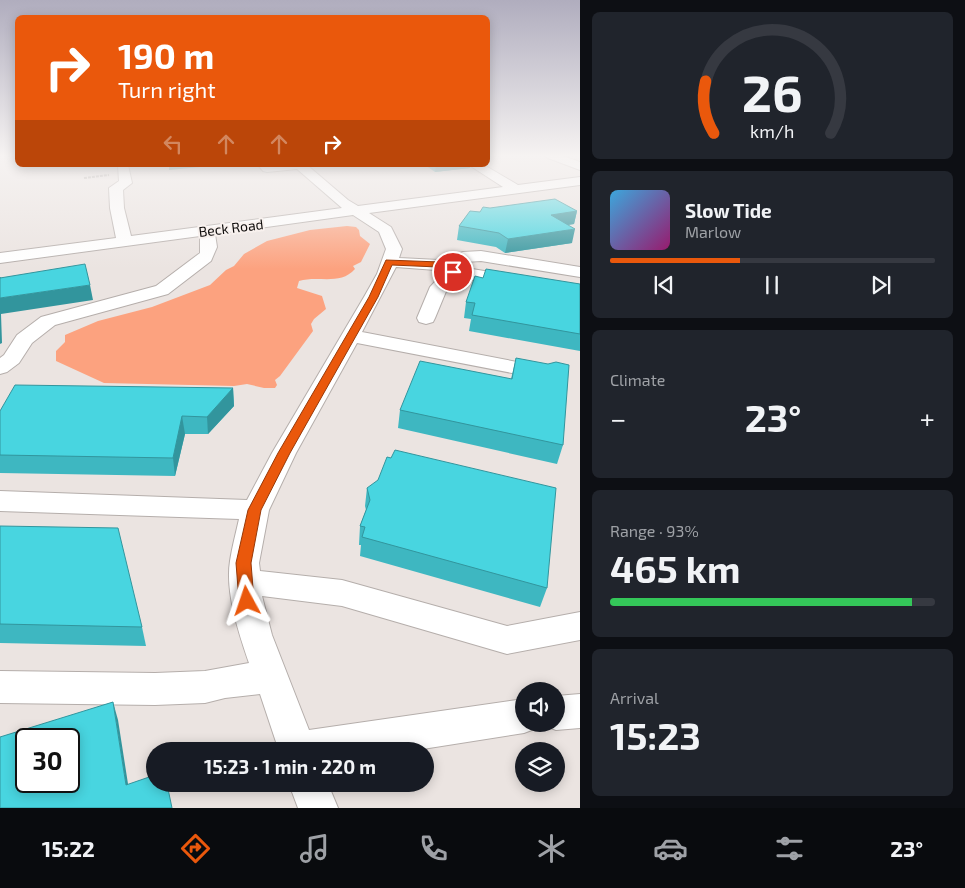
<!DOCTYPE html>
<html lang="en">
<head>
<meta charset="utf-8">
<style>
	:root { --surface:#171b24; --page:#20242c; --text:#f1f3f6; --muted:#9ea1a6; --line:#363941; --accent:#ea580c }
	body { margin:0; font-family:"Exo 2",sans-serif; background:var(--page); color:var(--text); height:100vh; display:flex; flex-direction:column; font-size:19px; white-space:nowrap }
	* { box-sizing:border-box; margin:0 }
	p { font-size:16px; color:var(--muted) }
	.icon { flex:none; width:28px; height:28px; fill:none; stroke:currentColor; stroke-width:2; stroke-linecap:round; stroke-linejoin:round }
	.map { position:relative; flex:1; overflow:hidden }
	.drawer { display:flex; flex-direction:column; gap:12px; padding:12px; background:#0d0f14; width:385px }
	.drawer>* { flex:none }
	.hud { position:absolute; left:15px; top:15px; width:475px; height:152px; border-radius:8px; box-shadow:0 2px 12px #0003; background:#ea580c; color:#fff; overflow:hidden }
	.controls { position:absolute; left:515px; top:682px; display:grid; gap:10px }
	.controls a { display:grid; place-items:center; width:50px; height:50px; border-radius:50%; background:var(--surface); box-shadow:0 2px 12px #0003; font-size:25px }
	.speed { position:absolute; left:15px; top:728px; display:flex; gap:10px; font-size:25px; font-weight:700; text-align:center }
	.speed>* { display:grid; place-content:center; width:65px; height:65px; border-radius:50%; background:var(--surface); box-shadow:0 2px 12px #0003; line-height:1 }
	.speed .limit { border:2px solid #111; border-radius:8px; background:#fff; color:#111 }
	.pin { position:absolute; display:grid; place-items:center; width:42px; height:42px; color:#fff; margin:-21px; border:2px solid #fff; border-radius:50%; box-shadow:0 1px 5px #0007 }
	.me { position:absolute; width:55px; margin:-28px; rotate:355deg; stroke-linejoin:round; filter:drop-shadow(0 0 4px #0008) }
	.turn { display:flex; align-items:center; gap:18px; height:105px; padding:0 20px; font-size:22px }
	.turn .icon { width:65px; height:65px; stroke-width:2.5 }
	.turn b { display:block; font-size:35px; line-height:42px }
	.lanes { display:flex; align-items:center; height:48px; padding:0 20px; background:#0003; justify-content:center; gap:25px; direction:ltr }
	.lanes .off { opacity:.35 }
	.big { font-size:38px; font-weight:700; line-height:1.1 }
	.drawer .widget { flex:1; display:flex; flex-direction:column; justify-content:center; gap:8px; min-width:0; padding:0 18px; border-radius:8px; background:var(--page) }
	.drawer .dial { align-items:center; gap:0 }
	.dial svg { height:130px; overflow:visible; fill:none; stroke:var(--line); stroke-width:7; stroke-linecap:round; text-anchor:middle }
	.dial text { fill:var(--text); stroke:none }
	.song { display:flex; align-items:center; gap:15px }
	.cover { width:60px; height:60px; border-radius:8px; background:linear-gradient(135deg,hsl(200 70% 55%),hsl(320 70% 35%)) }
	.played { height:5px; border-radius:2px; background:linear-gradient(90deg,var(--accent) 40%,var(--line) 40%) }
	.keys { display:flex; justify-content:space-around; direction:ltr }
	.heat { display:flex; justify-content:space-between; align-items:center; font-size:28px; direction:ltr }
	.charge { height:8px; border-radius:4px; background:linear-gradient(90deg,#34c759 93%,var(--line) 0) }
	.trip { position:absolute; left:146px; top:742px; width:288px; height:50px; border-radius:25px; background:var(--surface); box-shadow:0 2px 12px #0003; font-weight:700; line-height:50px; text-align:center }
	.tab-bar { display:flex; height:80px; justify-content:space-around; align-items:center; background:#090b0e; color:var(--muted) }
	.tab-bar .icon { width:35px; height:35px }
	.tab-bar .on { color:var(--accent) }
	.tab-bar b { font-size:22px; color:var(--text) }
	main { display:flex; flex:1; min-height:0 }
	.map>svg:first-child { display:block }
	.water { fill:#fca27f }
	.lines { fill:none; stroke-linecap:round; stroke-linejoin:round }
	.minor-casing { stroke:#b5aeab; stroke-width:2 }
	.path { stroke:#a7a29f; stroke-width:2; stroke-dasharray:3 1; stroke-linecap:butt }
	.minor { fill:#fff; fill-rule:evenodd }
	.wall { fill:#3eb7c1 }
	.shaded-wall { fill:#32959d }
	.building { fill:#48d5e0; stroke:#32959d; fill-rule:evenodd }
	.route { fill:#ea580c; stroke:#983908 }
	.labels { text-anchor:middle; stroke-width:4; stroke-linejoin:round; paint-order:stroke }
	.far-street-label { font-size:14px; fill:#0d0b0a; stroke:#f8f1ee }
</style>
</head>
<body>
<main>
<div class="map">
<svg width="580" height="808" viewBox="0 0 580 808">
	<rect width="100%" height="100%" fill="#ebe4e1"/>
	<path class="water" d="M 347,226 L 356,227 L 359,230 L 360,236 L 370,244 L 361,262 L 353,266 L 355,269 C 340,286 318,275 299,281 L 297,288 L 322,296 L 326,309 L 314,319 L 311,324 L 313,331 L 280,376 L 275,380 L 277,385 L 275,388 L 264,388 L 247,384 L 234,386 L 104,383 L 56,361 L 56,351 L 65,342 L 65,335 L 98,321 L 152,307 L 210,285 L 226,270 L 234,266 L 244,254 L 267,241 L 310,230 Z"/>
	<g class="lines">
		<g class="minor-casing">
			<g id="minor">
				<polygon points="546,156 563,156 580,162 580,170 548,158"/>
				<path d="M 118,165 L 128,165 L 132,183 L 123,190 L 124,208 L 131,236 L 342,208 L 297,169 L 267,172 L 263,171 L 258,165 L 307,165 L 348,200 L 358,206 L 503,187 L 469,165 L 484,165 L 518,185 L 580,177 L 580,185 L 369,213 L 391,227 L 402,249 L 399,258 L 439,260 L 463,252 L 481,251 L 580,267 L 580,277 L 481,261 L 465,262 L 454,266 L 520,277 L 523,281 L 520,285 L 514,286 L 457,278 L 447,289 L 435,318 L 433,322 L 426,324 L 419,322 L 417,318 L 430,287 L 443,273 L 436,270 L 396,267 L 362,332 L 543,367 L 550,369 L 554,373 L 550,377 L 543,379 L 357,343 L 296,453 L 269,510 L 259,563 L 260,571 L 342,580 L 507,626 L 580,612 L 580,640 L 507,654 L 342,606 L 262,596 L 272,635 L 309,730 L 524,699 L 524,724 L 539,724 L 537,728 L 524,733 L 410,751 L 279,751 L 260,694 L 225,698 L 205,703 L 155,705 L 0,703 L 0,671 L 155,673 L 205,671 L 249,663 C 239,634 225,592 230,561 C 232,547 236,533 239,519 L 0,511 L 0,491 L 247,500 L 272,453 L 364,297 L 377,274 L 386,249 L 379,232 L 353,215 L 215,234 L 217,247 L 211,261 L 168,294 L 55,325 L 32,343 L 19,363 L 7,372 L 0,374 L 0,358 L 4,355 L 17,335 L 41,317 L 156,286 L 200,253 L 200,236 L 0,263 L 0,253 L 116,238 L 110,208 L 109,188 L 119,181 Z"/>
				<polygon points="580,694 580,728 556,730 543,725 543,724 556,724 556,696"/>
				<polygon points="289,784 328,784 338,808 298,808"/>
			</g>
		</g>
		<polyline class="path" points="84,178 109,175"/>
		<use href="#minor" class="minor"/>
	</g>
	<g class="wall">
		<polygon points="425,165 470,165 470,168 435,172"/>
		<polygon points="577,211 574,224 568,225 572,243 505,253 496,247 457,240 459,226 480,212"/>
		<polygon points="483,278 580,284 580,351 469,331 471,319 464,318 466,302"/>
		<polygon points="516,358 563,445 557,464 398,428 400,410 511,379"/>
		<polygon points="233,388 234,406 208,434 185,434 175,476 0,473 0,411"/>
		<polygon points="367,488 547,588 540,607 360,556 361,545 359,545 360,526 366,510 365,506"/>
		<polygon points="0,526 142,627 146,646 0,643"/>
	</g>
	<g class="shaded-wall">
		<polygon points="169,165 221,165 169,170"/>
		<polygon points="436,165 470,165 470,168 435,172"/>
		<polygon points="577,211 574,224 547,228 551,215"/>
		<polygon points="575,229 572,243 505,253 508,239"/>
		<polygon points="90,285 93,300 1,314 2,343 0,344 0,298"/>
		<polygon points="233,388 234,406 208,434 207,417"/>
		<polygon points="182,416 185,434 175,476 173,458"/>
		<polygon points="113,702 118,720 131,803 126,785"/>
	</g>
	<g class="building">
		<polygon points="555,199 577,211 551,215 575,229 508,239 499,233 459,226 470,211 480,212 483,207 490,208"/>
		<polygon points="85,264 90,285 0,298 0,277 0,278"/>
		<polygon points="486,269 580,284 580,334 472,315 475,303 466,302 475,276 483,278"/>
		<polygon points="516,358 548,364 556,362 569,365 563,445 400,410 420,361 512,379"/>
		<polygon points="15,385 233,388 207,417 182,416 173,458 0,455 0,411"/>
		<polygon points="395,450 556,488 547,588 362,537 365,527 360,526 370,500 367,488 378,480 387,457 391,458"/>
		<polygon points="0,526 118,528 142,627 0,624"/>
		<path d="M 113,702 L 126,785 L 155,775 L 155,784 L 167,784 L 172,808 L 0,808 L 0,737 ZM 26,739 L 69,739 L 69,781 L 26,781 Z"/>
	</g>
	<linearGradient id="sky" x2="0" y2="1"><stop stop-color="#b0adbe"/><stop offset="0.58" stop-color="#f6f3f2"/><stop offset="1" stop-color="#f6f3f2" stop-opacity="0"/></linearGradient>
	<rect width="580" height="269" fill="url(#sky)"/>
	<polygon class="route" points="386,260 440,262 457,272 453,275 438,267 392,265 378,297 290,453 261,510 251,563 254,601 252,605 247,607 241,605 239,601 236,563 248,510 278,453 369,297"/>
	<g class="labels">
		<g class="far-street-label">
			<text transform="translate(231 228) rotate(-7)" y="5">Beck Road</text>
		</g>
	</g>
</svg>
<div class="controls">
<a><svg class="icon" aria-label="sound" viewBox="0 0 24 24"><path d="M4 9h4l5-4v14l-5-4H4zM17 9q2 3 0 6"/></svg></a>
<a><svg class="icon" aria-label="layers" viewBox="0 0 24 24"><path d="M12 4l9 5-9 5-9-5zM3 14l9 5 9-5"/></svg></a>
</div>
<div class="speed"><div class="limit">30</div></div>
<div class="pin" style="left:453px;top:272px;background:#d93025"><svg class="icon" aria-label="arrive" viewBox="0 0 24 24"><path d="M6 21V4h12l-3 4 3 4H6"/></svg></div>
<svg class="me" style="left:247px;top:601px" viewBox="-20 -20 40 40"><path d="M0-17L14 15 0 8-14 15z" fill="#ea580c" stroke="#fff" stroke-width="4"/></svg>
<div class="trip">15:23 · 1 min · 220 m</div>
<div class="hud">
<div class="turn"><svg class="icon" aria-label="right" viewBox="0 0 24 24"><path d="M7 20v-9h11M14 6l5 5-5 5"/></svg><div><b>190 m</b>Turn right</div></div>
<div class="lanes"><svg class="icon off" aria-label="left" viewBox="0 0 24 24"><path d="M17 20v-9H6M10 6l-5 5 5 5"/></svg><svg class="icon off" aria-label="ahead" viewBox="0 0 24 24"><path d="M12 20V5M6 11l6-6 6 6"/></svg><svg class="icon off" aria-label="ahead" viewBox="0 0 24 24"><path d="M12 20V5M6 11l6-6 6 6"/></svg><svg class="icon" aria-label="right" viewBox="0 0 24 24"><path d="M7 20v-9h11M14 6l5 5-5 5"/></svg></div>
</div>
</div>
<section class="drawer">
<div class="widget dial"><svg viewBox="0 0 100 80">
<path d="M14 69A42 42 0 1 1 86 69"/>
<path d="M14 69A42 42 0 0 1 9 37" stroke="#ea580c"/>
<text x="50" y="56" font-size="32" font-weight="700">26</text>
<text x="50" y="72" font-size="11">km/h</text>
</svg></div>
<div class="widget">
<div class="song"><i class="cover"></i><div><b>Slow Tide</b><p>Marlow</p></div></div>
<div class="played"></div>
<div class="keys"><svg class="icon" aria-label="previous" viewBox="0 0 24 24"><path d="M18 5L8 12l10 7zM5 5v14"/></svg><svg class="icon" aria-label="pause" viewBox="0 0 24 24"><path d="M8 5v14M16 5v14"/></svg><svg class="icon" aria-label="next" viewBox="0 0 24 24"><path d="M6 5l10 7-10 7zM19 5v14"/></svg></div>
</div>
<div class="widget"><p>Climate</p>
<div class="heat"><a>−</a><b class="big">23°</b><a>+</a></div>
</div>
<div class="widget"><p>Range · 93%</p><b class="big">465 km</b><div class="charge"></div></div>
<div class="widget"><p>Arrival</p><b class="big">15:23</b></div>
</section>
</main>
<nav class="tab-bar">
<b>15:22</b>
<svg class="icon on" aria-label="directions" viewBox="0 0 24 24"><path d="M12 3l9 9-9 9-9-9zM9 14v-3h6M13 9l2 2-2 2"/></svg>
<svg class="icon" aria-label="music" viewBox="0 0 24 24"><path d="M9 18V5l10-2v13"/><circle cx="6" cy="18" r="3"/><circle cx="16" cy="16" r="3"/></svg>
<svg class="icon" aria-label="phone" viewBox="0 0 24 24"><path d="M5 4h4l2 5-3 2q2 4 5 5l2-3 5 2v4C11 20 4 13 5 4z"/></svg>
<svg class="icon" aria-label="climate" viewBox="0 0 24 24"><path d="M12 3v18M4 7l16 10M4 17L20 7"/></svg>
<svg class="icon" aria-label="car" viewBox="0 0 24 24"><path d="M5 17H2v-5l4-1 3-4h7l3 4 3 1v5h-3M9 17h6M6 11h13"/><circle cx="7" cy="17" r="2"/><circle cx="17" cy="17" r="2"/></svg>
<svg class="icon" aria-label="filters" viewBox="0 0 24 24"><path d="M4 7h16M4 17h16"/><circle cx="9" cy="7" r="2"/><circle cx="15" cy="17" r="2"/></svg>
<b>23°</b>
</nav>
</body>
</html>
